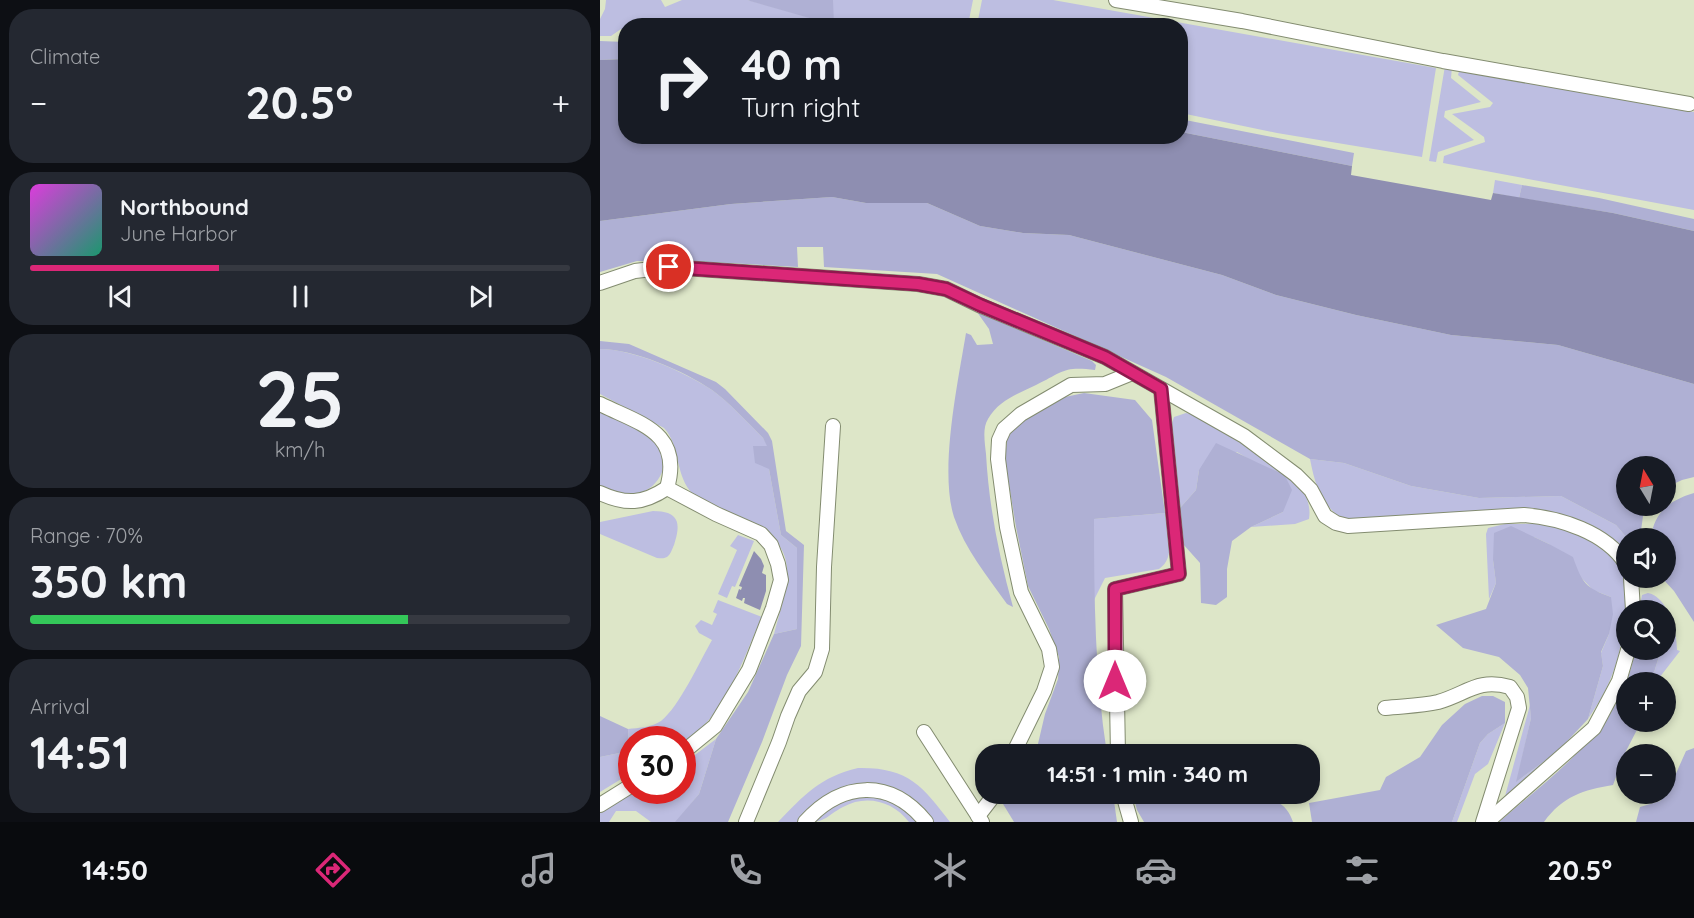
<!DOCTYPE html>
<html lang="en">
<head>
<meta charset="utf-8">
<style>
	:root { --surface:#171b24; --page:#242831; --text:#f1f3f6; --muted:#9ea1a6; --line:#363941; --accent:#db2777 }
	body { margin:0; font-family:Quicksand,sans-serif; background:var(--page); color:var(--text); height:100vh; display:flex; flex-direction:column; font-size:22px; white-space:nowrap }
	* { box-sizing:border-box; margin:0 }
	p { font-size:20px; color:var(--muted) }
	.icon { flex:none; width:33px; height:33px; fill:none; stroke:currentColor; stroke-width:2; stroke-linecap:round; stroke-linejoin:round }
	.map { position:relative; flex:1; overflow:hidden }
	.drawer { display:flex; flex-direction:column; gap:9px; padding:9px; background:#0d0f14; width:600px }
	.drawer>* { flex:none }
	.top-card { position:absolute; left:18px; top:18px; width:570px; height:126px; border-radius:24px; box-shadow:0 3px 9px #0003; background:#171b24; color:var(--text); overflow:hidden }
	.needle { width:39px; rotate:350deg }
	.controls { position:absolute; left:1016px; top:456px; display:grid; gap:12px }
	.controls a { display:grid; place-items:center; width:60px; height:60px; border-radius:50%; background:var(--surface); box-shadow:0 3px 9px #0003; font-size:30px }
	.speed { position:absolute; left:18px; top:726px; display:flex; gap:12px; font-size:30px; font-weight:700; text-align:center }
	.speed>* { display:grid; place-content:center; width:78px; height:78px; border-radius:50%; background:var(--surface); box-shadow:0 3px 9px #0003; line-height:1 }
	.speed .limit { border:9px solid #d22; background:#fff; color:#111 }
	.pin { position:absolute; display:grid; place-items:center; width:51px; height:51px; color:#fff; margin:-26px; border:3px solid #fff; border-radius:50%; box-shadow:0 2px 6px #0007 }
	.me { position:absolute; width:66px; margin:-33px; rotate:0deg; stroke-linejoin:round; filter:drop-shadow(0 0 4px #0008) }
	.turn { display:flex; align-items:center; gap:21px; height:126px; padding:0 24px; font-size:27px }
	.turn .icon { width:78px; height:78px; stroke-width:2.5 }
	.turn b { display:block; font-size:42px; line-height:51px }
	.big { font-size:45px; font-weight:700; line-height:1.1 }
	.drawer .tile { flex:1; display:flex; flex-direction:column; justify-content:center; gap:9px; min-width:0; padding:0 21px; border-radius:24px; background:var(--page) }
	.drawer .dial { align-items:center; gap:0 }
	.dial b { font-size:78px; line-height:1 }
	.song { display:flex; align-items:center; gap:18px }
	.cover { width:72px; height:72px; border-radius:9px; background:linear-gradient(135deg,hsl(300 70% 55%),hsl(160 70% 35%)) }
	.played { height:6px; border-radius:3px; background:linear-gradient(90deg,var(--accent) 35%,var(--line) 35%) }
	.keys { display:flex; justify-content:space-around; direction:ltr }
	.heat { display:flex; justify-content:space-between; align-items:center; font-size:33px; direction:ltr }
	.charge { height:9px; border-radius:4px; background:linear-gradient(90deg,#34c759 70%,var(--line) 0) }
	.trip { position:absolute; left:375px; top:744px; width:345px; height:60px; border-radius:24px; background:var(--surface); box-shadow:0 3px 9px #0003; font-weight:700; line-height:60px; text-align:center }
	.menu { display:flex; height:96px; justify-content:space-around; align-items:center; background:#090b0e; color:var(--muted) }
	.menu .icon { width:42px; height:42px }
	.menu .current { color:var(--accent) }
	.menu b { font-size:27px; color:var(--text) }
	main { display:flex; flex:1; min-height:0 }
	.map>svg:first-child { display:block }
	.green { fill:#bdbee1 }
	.forest { fill:#afb0d4 }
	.water { fill:#8e8eb1 }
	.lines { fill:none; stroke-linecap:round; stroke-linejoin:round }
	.minor-casing { stroke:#838c70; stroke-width:16 }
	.minor { stroke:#fff; stroke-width:14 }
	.route-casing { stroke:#8e194d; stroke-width:15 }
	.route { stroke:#db2777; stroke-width:10 }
</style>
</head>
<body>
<main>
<section class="drawer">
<div class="tile"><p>Climate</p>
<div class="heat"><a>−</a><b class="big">20.5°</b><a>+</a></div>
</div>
<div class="tile">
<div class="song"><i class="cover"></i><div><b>Northbound</b><p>June Harbor</p></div></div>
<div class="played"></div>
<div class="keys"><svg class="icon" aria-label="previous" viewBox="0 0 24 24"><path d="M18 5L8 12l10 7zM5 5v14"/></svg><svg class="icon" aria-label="pause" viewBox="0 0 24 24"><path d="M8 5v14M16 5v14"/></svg><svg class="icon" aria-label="next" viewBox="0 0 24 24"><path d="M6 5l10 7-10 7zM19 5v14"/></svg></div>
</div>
<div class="tile dial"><b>25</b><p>km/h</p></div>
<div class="tile"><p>Range · 70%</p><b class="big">350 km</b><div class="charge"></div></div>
<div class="tile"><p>Arrival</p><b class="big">14:51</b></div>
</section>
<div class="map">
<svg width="1094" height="822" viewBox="0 0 1094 822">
	<rect width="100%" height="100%" fill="#dde6c8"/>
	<g class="green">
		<polygon points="6,0 61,0 65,7 82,0 148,0 233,24 233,0 373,0 368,25 26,26 25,30 21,29 11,36 0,36 0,19 5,9"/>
		<polygon points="382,0 453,0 836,68 822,157 677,133 581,113 580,26 377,25"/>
		<polygon points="845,66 852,67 851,78 881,102 845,111 844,117 874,140 838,152 836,162 829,161"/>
		<polygon points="860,68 1094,112 1094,210 843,163 844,156 885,142 884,137 852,114 890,107 893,103 858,75"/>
		<polygon points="895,180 922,185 919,198 893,193"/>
		<path d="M 0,349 C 34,349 84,372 112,390 C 129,402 148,423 163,438 L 168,446 L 169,469 L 181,535 L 197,548 L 197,629 L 174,634 C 192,569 202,542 130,513 C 116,508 100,502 90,491 C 75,472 80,445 64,428 L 0,394 Z"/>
		<path d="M 0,412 C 16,420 41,429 54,441 C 74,459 61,489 36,494 C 23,496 12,492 0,486 Z"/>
		<path d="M 586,413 C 605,416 686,469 699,485 C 707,495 711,507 709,519 L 695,524 L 651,527 L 683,512 L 684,474 L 659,465 L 637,452 L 599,470 L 596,490 L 580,508 L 572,423 L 574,417 Z"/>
		<path d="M 710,459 L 744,463 L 811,486 L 879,498 L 961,496 L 1016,525 L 1027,538 L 1026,551 C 1016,546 1010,536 1000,530 C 980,517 956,514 933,510 L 744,520 C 721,505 715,485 710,459 Z"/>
		<path d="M 53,511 C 78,511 82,522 74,545 C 72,549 71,554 67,557 C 63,559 61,558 57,558 L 0,534 L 0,522 Z"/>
		<path d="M 565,513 C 567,531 577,557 559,569 L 505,578 L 494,600 L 494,519 Z"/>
		<path d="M 905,524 C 918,524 933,523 946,525 C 976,530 1018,548 1025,580 C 1029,594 1026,611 1024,625 C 1019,663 1010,687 988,719 L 1003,666 L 1001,653 L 1009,634 L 1011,597 L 993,590 L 949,544 L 934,537 L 893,560 L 896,583 L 889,599 L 886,534 L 888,528 Z"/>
		<polygon points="138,535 154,541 135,587 132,586 127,598 118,594 137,550 130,546"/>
		<path d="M 1048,593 C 1068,597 1077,632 1077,650 L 1080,651 L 1056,682 L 1051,682 L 1061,650 L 1065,650 L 1065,610 L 1039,610 L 1042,595 Z"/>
		<path d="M 118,600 L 162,617 C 142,660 126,717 83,742 L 82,740 L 32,740 L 31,773 L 0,792 L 0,757 L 29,751 L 28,729 C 39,728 52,727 61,721 C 79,707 100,661 112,640 L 99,633 L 95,626 L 101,620 L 112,625 L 117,614 L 113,612 Z"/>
		<polygon points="930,705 931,718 917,781 958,751 942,768 904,800"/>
		<polygon points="905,723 888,764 875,774 857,822 852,822 880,743 888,734"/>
		<polygon points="116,739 99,794 76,822 51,822 36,811 16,811 9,822 0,822 0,811 35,791 82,790 83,764"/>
		<path d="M 258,768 C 307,767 322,785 350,822 L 330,822 C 323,813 315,802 305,795 C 284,780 252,780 230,794 C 218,801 209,812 199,822 L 178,822 C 204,795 220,777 258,768 Z"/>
		<path d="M 264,793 L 299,802 L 318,822 L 309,822 C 293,801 266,794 243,807 C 229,814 226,822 210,822 L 230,805 Z"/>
	</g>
	<g class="forest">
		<polygon points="148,0 233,0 234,25 150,1"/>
		<polygon points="0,41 25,42 25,59 0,60"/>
		<polygon points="580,119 754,153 752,166 581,132"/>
		<polygon points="922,185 999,198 1094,219 1094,231 1013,213 919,198"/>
		<polygon points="232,197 266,203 327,203 380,226 423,233 469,235 622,275 676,295 756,315 851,335 958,345 1094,384 1094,477 1082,480 1065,488 1065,466 1026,466 1026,506 1048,506 1043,516 1040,538 1027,538 1016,525 961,496 879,498 811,486 744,463 710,459 566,377 337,274 224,267 223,247 197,247 198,267 129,263 37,261 0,272 0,221 131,204"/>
		<path d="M 377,312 L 492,361 L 496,365 L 495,370 C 463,366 463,372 436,385 C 418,394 399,400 388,419 C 382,428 385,444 386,454 C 389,507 399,556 413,607 L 407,604 C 387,576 365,549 354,517 C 339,470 358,382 366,333 L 371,335 L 377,345 L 393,344 L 389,329 Z"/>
		<path d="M 0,341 L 29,344 L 116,382 L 125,389 L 168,433 L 172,441 L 186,531 L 204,545 L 201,646 L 187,675 L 162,742 L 128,822 L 75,822 L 99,794 L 116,739 L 148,692 L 174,634 L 197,629 L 197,548 L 181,535 L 169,469 L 155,463 L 153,446 L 167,446 L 163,438 C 148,423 129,402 112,390 C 84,371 34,349 0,349 Z"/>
		<path d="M 484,393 L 535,400 L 552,420 L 565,513 L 494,519 C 494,598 495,677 507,754 L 432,754 L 437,748 L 445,714 L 458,679 L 459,657 L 449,629 L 428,586 L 416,527 L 405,460 L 407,440 L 413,428 L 425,419 L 465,397 Z"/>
		<path d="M 616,443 C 639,453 660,465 684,474 L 692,490 L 683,512 L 651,527 L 632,541 L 627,569 L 627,597 L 616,605 L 601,603 L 600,563 L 583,544 L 580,508 L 596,490 L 599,470 Z"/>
		<path d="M 1094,493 L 1094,622 L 1074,591 L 1062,578 L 1065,578 L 1065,538 L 1051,538 C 1054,512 1070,500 1094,493 Z"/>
		<path d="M 911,526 L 949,544 L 973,557 C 982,583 986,588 1011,597 L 1013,614 L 1009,634 L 1001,652 L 1003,666 L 988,719 L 958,751 L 916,782 L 931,718 L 928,688 L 920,675 L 899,657 L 863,648 L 836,625 L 886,609 L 896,583 L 893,560 L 894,533 Z"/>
		<path d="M 1035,650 L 1061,650 L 1051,682 L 1026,682 L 1026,722 L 1041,722 L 1025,753 L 1013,785 C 983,790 963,796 944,822 L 899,822 C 954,774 1023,727 1035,650 Z"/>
		<polygon points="882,696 893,696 905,702 905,723 888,734 880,743 852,822 712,822 709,803 780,790 786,777 820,757 842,725 865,704"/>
		<polygon points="0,716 28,729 29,751 0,757"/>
		<polygon points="1094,748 1094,822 1036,822 1040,807 1060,801 1074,778 1086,751"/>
		<polygon points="404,794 513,794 517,822 414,822 400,799"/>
		<path d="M 533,794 L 618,794 L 619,796 C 631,798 667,798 675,801 C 685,805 690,813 693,822 L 544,822 L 537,810 Z"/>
	</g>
	<g class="water">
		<polygon points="25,59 26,136 580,136 581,132 752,166 751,175 891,200 893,193 1013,213 1094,231 1094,384 958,345 851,335 756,315 676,295 622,275 469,235 423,233 380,226 327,203 266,203 232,197 131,204 0,221 0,60"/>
		<polygon points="154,551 161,559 164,566 162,573 166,575 166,591 160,610 144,603 145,598 143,598 142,601 136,598 139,589 141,590 142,587 139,586"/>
	</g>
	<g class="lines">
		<g class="minor-casing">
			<g id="minor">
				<polyline points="516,0 642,21 843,61 1089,104"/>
				<path d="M 0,283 L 35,271 L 69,267 L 318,284 L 346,289 L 379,305 L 505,357 L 644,436 L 696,475 L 711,490 L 725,516 L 736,523 L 748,526 L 924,515 C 960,518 1006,532 1026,564"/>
				<path d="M 0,404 C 40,424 83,432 67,488 L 116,514 L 161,534 L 171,545 L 178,564 L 181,580 L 173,608 L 149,670 L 115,726 L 82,753"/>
				<path d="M 0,493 C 26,505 43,504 67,488"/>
				<polyline points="1031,578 1033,610"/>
				<path d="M 785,708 C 802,706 821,706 838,702 C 867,694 877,678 910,687 L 917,697 L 919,708 L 883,822"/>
				<polyline points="324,732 382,822"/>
				<polyline points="413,754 444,691 452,667 449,649 421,592 407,527 398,459 399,440 404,429 421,414 471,385 505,384 532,373"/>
				<polyline points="518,754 515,589 579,574 561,389"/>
				<polyline points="523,794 531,822"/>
				<polyline points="0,805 32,785"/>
				<polyline points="378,816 395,794"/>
				<polyline points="146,822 179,742 188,716 199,691 215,672 222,649 224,567 233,426"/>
				<path d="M 205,822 C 242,781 290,778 326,822"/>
				<polyline points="887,822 994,728 1019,681 1028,650"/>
			</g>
		</g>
		<use href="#minor" class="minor"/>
	</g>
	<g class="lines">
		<g class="route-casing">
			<polyline id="route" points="69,267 318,284 346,289 380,305 505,357 561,389 579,574 515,589 515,681"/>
		</g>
		<use href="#route" class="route"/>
	</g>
</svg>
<div class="controls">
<a><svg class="needle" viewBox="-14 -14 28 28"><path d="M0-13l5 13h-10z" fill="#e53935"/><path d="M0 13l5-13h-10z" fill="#9ea1a6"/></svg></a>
<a><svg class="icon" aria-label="sound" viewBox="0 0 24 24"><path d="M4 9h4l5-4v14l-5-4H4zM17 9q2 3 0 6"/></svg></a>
<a><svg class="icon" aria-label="search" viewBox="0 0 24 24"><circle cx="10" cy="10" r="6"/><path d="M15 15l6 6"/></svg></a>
<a>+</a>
<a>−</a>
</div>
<div class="speed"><div class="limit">30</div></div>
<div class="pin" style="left:69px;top:267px;background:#d93025"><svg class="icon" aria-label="arrive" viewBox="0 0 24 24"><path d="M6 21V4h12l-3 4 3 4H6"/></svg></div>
<svg class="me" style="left:515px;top:681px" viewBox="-20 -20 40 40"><circle r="19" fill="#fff"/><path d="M0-13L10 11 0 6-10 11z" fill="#db2777"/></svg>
<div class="trip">14:51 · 1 min · 340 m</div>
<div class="top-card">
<div class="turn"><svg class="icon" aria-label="right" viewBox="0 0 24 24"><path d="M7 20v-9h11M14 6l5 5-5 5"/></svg><div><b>40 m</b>Turn right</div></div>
</div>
</div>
</main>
<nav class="menu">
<b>14:50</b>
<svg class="icon current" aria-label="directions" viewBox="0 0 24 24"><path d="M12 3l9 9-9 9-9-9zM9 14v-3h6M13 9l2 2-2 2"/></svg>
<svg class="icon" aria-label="music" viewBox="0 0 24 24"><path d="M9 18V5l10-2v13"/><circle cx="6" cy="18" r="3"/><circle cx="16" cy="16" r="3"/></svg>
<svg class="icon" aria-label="phone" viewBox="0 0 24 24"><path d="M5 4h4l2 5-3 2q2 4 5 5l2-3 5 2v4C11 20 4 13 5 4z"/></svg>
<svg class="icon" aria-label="climate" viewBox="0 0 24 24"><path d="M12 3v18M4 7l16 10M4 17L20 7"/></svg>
<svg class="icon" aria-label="car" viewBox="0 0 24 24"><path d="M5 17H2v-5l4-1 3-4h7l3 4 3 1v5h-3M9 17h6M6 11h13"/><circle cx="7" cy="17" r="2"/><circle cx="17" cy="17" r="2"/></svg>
<svg class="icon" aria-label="filters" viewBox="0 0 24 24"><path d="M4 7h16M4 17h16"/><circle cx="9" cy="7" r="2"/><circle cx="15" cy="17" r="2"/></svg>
<b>20.5°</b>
</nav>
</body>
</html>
